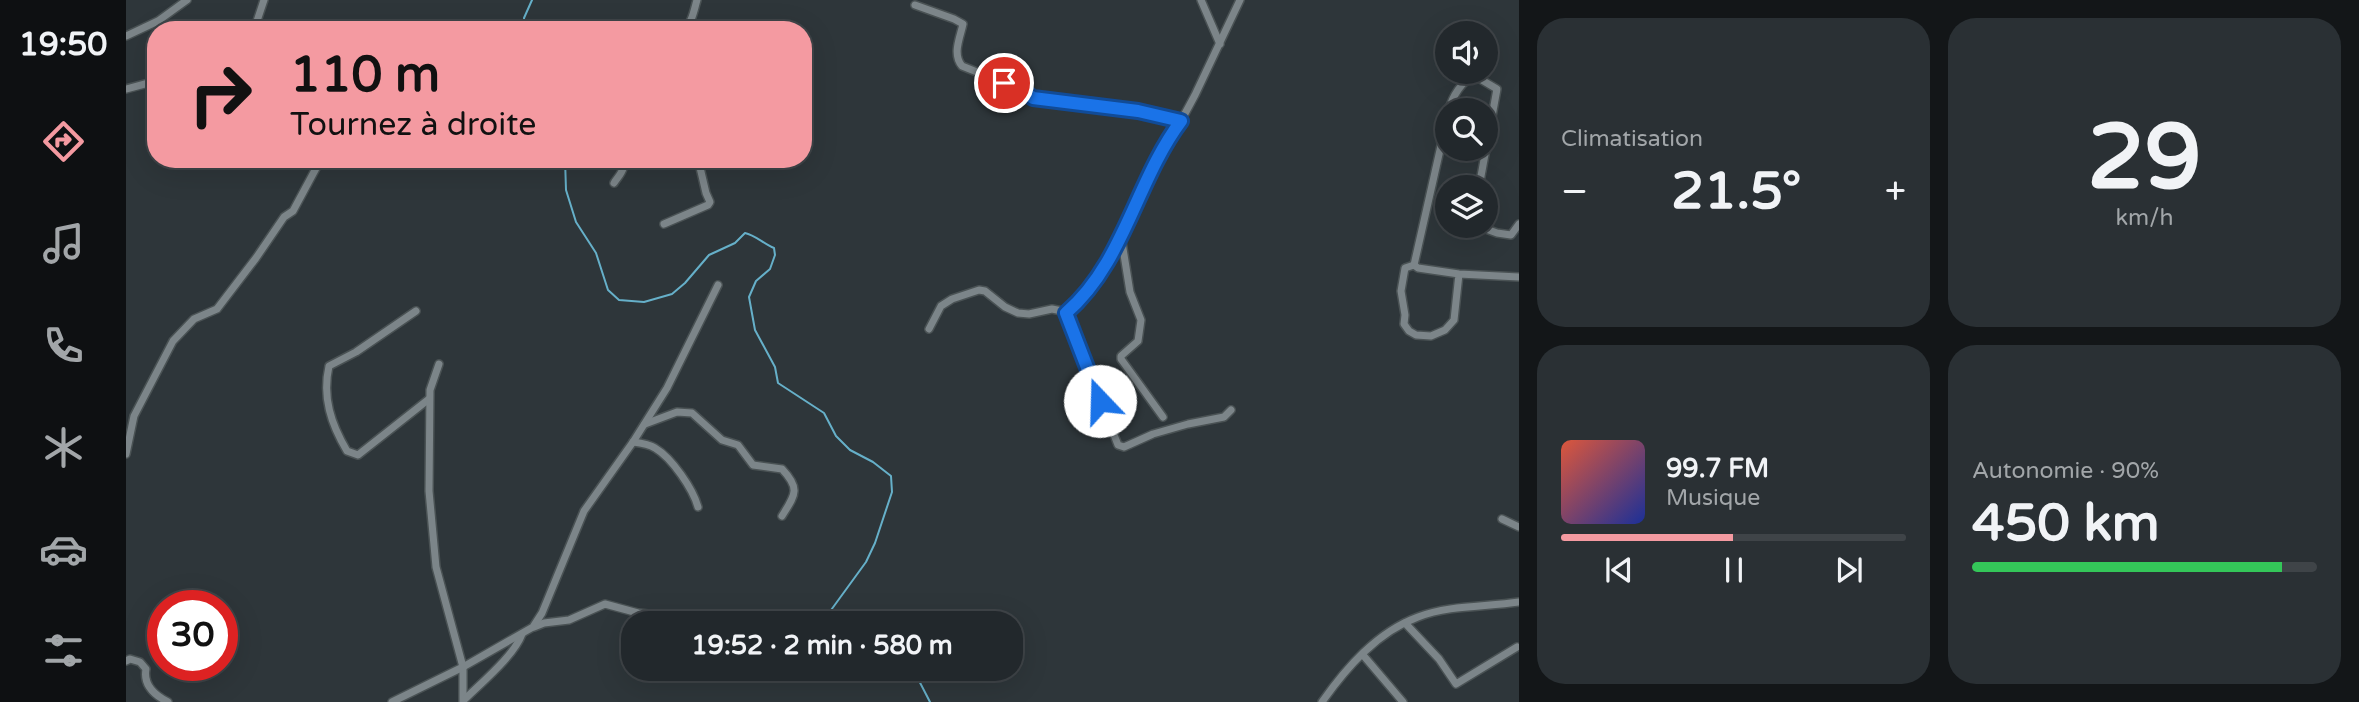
<!DOCTYPE html>
<html lang="fr">
<head>
<meta charset="utf-8">
<style>
	:root { --surface:#22282c; --page:#2a3034; --text:#f1f3f6; --muted:#a2a6a9; --line:#3f4448; --accent:#f49aa1 }
	body { margin:0; font-family:"Varela Round",sans-serif; background:var(--page); color:var(--text); height:100vh; display:flex; flex-direction:column; font-size:26px; white-space:nowrap }
	* { box-sizing:border-box; margin:0 }
	p { font-size:23px; color:var(--muted) }
	.icon { flex:none; width:38px; height:38px; fill:none; stroke:currentColor; stroke-width:2; stroke-linecap:round; stroke-linejoin:round }
	.map { position:relative; flex:1; overflow:hidden }
	.details { display:flex; flex-direction:column; gap:18px; padding:18px; background:#131618; width:840px }
	.details>* { flex:none }
	.guide { position:absolute; left:21px; top:21px; width:665px; height:147px; border-radius:28px; box-shadow:0 7px 28px #0002,0 0 0 2px var(--line); background:#f49aa1; color:#111; overflow:hidden }
	.fabs { position:absolute; left:1309px; top:21px; display:grid; gap:14px }
	.fabs a { display:grid; place-items:center; width:63px; height:63px; border-radius:50%; background:var(--surface); box-shadow:0 7px 28px #0002,0 0 0 2px var(--line); font-size:35px }
	.speed { position:absolute; left:21px; top:590px; display:flex; gap:14px; font-size:35px; font-weight:700; text-align:center }
	.speed>* { display:grid; place-content:center; width:91px; height:91px; border-radius:50%; background:var(--surface); box-shadow:0 7px 28px #0002,0 0 0 2px var(--line); line-height:1 }
	.speed .limit { border:10px solid #d22; background:#fff; color:#111 }
	.pin { position:absolute; display:grid; place-items:center; width:60px; height:60px; color:#fff; margin:-30px; border:4px solid #fff; border-radius:50%; box-shadow:0 2px 7px #0007 }
	.me { position:absolute; width:77px; margin:-38px; rotate:339deg; stroke-linejoin:round; filter:drop-shadow(0 0 5px #0008) }
	.turn { display:flex; align-items:center; gap:24px; height:147px; padding:0 28px; font-size:32px }
	.turn .icon { width:91px; height:91px; stroke-width:2.5 }
	.turn b { display:block; font-size:49px; line-height:60px }
	.big { font-size:52px; font-weight:700; line-height:1.1 }
	.details .tile { flex:1; display:flex; flex-direction:column; justify-content:center; gap:10px; min-width:0; padding:0 24px; border-radius:28px; background:var(--page) }
	.details .dial { align-items:center; gap:0 }
	.dial b { font-size:91px; line-height:1 }
	.song { display:flex; align-items:center; gap:21px }
	.cover { width:84px; height:84px; border-radius:10px; background:linear-gradient(135deg,hsl(10 70% 55%),hsl(230 70% 35%)) }
	.played { height:7px; border-radius:4px; background:linear-gradient(90deg,var(--accent) 50%,var(--line) 50%) }
	.keys { display:flex; justify-content:space-around; direction:ltr }
	.heat { display:flex; justify-content:space-between; align-items:center; font-size:38px; direction:ltr }
	.charge { height:10px; border-radius:5px; background:linear-gradient(90deg,#34c759 90%,var(--line) 0) }
	.details .tiles { flex:1; display:grid; gap:18px; grid-template-columns:repeat(2,1fr) }
	.trip { position:absolute; left:495px; top:611px; width:402px; height:70px; border-radius:28px; background:var(--surface); box-shadow:0 7px 28px #0002,0 0 0 2px var(--line); font-weight:700; line-height:70px; text-align:center }
	main { display:flex; flex:1; min-height:0 }
	.menu { display:flex; flex-direction:column; width:126px; justify-content:space-around; align-items:center; background:#0e1012; color:var(--muted) }
	.menu .icon { width:49px; height:49px }
	.menu .on { color:var(--accent) }
	.menu b { font-size:32px; color:var(--text) }
	.map>svg:first-child { display:block }
	.lines { fill:none; stroke-linecap:round; stroke-linejoin:round }
	.stream { stroke:#66b0c9; stroke-width:2 }
	.street-casing { stroke:#4a5254; stroke-width:10 }
	.street { stroke:#7c8589; stroke-width:7 }
	.route-casing { stroke:#114b97; stroke-width:18 }
	.route { stroke:#1a73e8; stroke-width:12 }
</style>
</head>
<body>
<main>
<nav class="menu">
<b>19:50</b>
<svg class="icon on" aria-label="directions" viewBox="0 0 24 24"><path d="M12 3l9 9-9 9-9-9zM9 14v-3h6M13 9l2 2-2 2"/></svg>
<svg class="icon" aria-label="music" viewBox="0 0 24 24"><path d="M9 18V5l10-2v13"/><circle cx="6" cy="18" r="3"/><circle cx="16" cy="16" r="3"/></svg>
<svg class="icon" aria-label="phone" viewBox="0 0 24 24"><path d="M5 4h4l2 5-3 2q2 4 5 5l2-3 5 2v4C11 20 4 13 5 4z"/></svg>
<svg class="icon" aria-label="climate" viewBox="0 0 24 24"><path d="M12 3v18M4 7l16 10M4 17L20 7"/></svg>
<svg class="icon" aria-label="car" viewBox="0 0 24 24"><path d="M5 17H2v-5l4-1 3-4h7l3 4 3 1v5h-3M9 17h6M6 11h13"/><circle cx="7" cy="17" r="2"/><circle cx="17" cy="17" r="2"/></svg>
<svg class="icon" aria-label="filters" viewBox="0 0 24 24"><path d="M4 7h16M4 17h16"/><circle cx="9" cy="7" r="2"/><circle cx="15" cy="17" r="2"/></svg>
</nav>
<div class="map">
<svg width="1393" height="702" viewBox="0 0 1393 702">
	<rect width="100%" height="100%" fill="#2e363a"/>
	<g class="lines">
		<g class="stream">
			<polyline points="399,30 398,18 406,0"/>
			<path d="M 439,159 L 440,190 L 450,222 L 470,253 L 482,290 L 493,300 L 518,302 L 546,294 L 559,283 L 583,255 L 609,243 L 619,233 C 629,235 638,244 648,248 L 649,255 L 644,269 L 630,281 L 623,297 L 629,330 L 649,367 L 652,383 L 698,413 L 710,436 L 724,450 L 747,462 L 765,476 L 766,492 L 749,543 L 740,562 L 700,617 L 701,623"/>
			<polyline points="784,668 788,671 804,702"/>
		</g>
		<g class="street-casing">
			<g id="street">
				<polyline points="1075,0 1094,44"/>
				<path d="M 789,5 L 828,19 L 837,24 C 834,38 826,54 836,66 L 898,91 L 907,98 L 1012,111 L 1055,121"/>
				<polyline points="128,30 138,0"/>
				<path d="M 557,30 C 566,24 568,10 571,0"/>
				<polyline points="0,36 32,21 61,0"/>
				<polyline points="0,89 30,81"/>
				<path d="M 1323,110 C 1326,97 1336,80 1349,76 L 1371,89 L 1353,187"/>
				<path d="M 488,183 C 493,175 502,168 494,159"/>
				<polyline points="538,224 582,205 584,202 580,193 572,159"/>
				<polyline points="1352,226 1371,233 1385,235 1393,224"/>
				<polyline points="1288,265 1321,119"/>
				<polyline points="1333,274 1328,320 1319,330 1305,336 1290,335 1283,331 1278,324 1279,315 1275,291 1279,268 1288,265 1292,268 1333,274 1393,277"/>
				<path d="M 290,311 L 230,352 L 203,366 C 196,397 205,424 221,451 L 232,455 L 303,399"/>
				<polyline points="940,313 992,445 998,447 1027,434 1062,424 1098,417 1105,410"/>
				<polyline points="803,329 815,306 826,299 853,290 859,291 879,307 892,313 903,314 926,309 941,312 968,285 994,237"/>
				<polyline points="313,364 304,390 303,491 310,567 337,667 337,702"/>
				<polyline points="1037,417 995,359 995,356 1012,341 1015,320 1004,292 995,236 1040,141 1055,121 1069,95 1114,0"/>
				<path d="M 519,424 L 551,412 L 566,413 L 596,440 L 612,445 L 627,465 L 656,469 C 675,489 669,495 656,516"/>
				<path d="M 507,442 C 515,443 523,444 529,448 C 546,458 567,489 572,507"/>
				<polyline points="0,454 8,416 47,341 68,319 91,309 130,258 158,217 167,211 195,159"/>
				<polyline points="1376,519 1393,527"/>
				<polyline points="1279,623 1313,659 1330,684 1391,647"/>
				<polyline points="408,627 418,623 443,620 479,604 512,613 541,616 550,623"/>
				<polyline points="1237,655 1277,702"/>
				<path d="M 0,661 L 4,659 L 14,662 L 20,669 C 17,685 28,695 42,702"/>
				<path d="M 338,700 C 355,683 388,656 396,634"/>
				<polyline points="266,702 337,667 407,627 416,613 458,511 507,442 541,388 592,285"/>
				<path d="M 1196,702 C 1220,668 1251,632 1292,617 C 1323,605 1360,607 1393,602"/>
			</g>
		</g>
		<use href="#street" class="street"/>
	</g>
	<g class="lines">
		<g class="route-casing">
			<path id="route" d="M 878,83 L 898,91 L 907,98 L 1012,111 L 1055,121 C 1010,181 998,263 940,313 L 974,401"/>
		</g>
		<use href="#route" class="route"/>
	</g>
</svg>
<div class="fabs">
<a><svg class="icon" aria-label="sound" viewBox="0 0 24 24"><path d="M4 9h4l5-4v14l-5-4H4zM17 9q2 3 0 6"/></svg></a>
<a><svg class="icon" aria-label="search" viewBox="0 0 24 24"><circle cx="10" cy="10" r="6"/><path d="M15 15l6 6"/></svg></a>
<a><svg class="icon" aria-label="layers" viewBox="0 0 24 24"><path d="M12 4l9 5-9 5-9-5zM3 14l9 5 9-5"/></svg></a>
</div>
<div class="speed"><div class="limit">30</div></div>
<div class="pin" style="left:878px;top:83px;background:#d93025"><svg class="icon" aria-label="arrive" viewBox="0 0 24 24"><path d="M6 21V4h12l-3 4 3 4H6"/></svg></div>
<svg class="me" style="left:974px;top:401px" viewBox="-20 -20 40 40"><circle r="19" fill="#fff"/><path d="M0-13L10 11 0 6-10 11z" fill="#1a73e8"/></svg>
<div class="trip">19:52 · 2 min · 580 m</div>
<div class="guide">
<div class="turn"><svg class="icon" aria-label="right" viewBox="0 0 24 24"><path d="M7 20v-9h11M14 6l5 5-5 5"/></svg><div><b>110 m</b>Tournez à droite</div></div>
</div>
</div>
<section class="details">
<div class="tiles">
<div class="tile"><p>Climatisation</p>
<div class="heat"><a>−</a><b class="big">21.5°</b><a>+</a></div>
</div>
<div class="tile dial"><b>29</b><p>km/h</p></div>
<div class="tile">
<div class="song"><i class="cover"></i><div><b>99.7 FM</b><p>Musique</p></div></div>
<div class="played"></div>
<div class="keys"><svg class="icon" aria-label="previous" viewBox="0 0 24 24"><path d="M18 5L8 12l10 7zM5 5v14"/></svg><svg class="icon" aria-label="pause" viewBox="0 0 24 24"><path d="M8 5v14M16 5v14"/></svg><svg class="icon" aria-label="next" viewBox="0 0 24 24"><path d="M6 5l10 7-10 7zM19 5v14"/></svg></div>
</div>
<div class="tile"><p>Autonomie · 90%</p><b class="big">450 km</b><div class="charge"></div></div>
</div>
</section>
</main>
</body>
</html>
